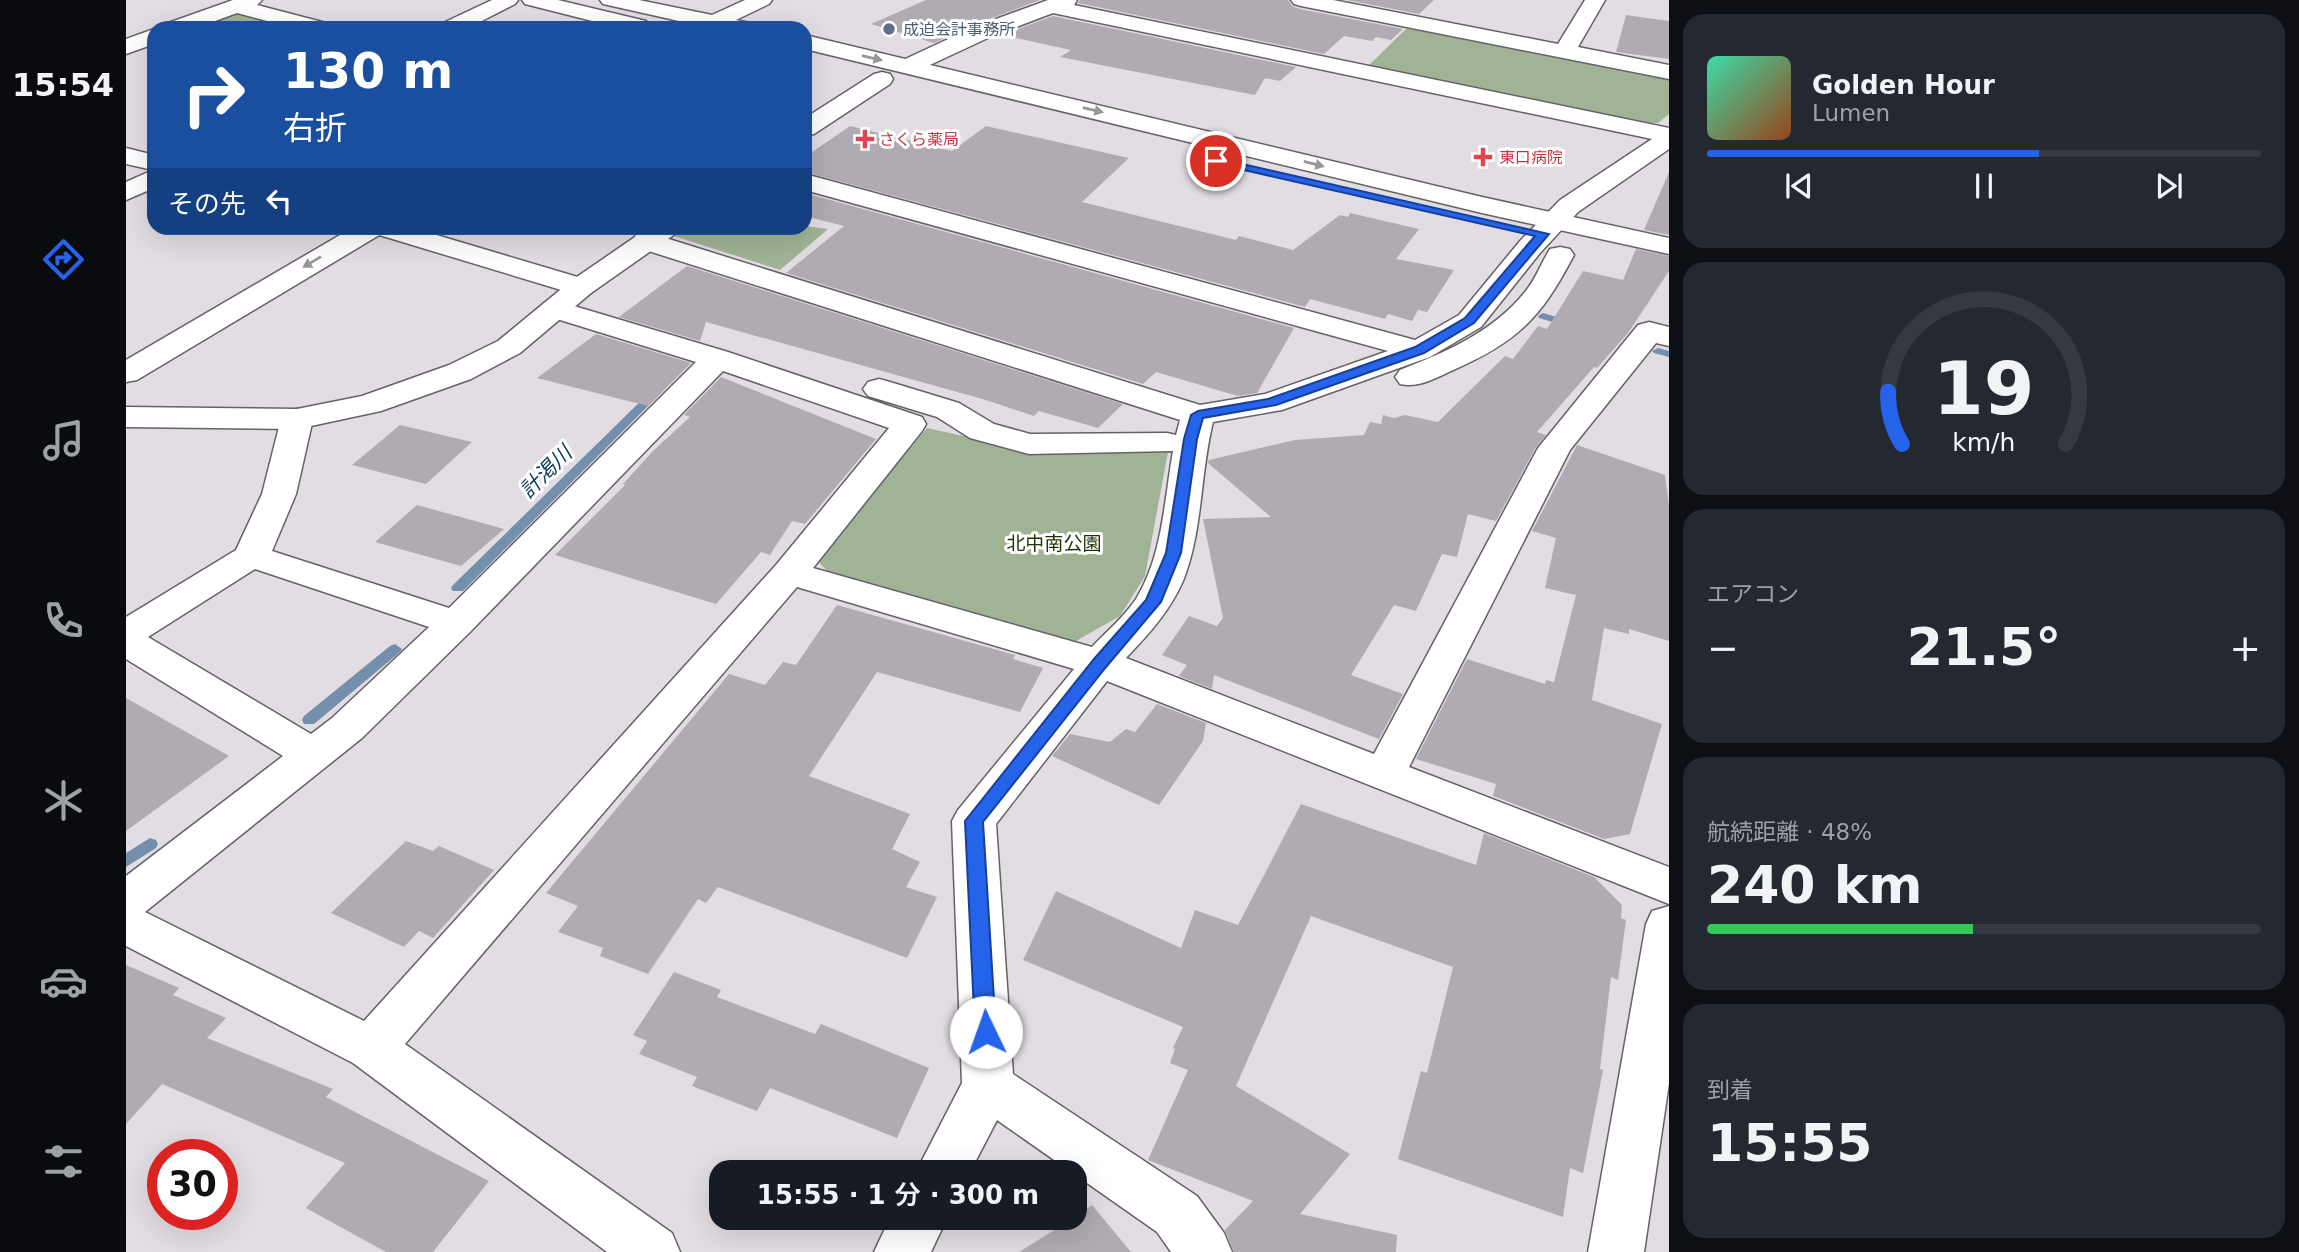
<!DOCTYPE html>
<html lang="ja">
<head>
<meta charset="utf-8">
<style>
	:root { --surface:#171b24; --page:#242831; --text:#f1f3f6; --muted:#9ea1a6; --line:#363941; --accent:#2563eb }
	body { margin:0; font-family:"DejaVu Sans","Noto Sans JP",sans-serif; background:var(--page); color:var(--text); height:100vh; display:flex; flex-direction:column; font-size:26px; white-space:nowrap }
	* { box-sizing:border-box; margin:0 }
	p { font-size:23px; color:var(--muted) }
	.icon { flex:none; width:38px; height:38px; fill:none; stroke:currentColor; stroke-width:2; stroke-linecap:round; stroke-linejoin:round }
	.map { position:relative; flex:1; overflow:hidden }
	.drawer { display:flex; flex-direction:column; gap:14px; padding:14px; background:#0d0f14; width:630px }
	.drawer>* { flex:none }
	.guide { position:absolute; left:21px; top:21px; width:665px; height:214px; border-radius:21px; box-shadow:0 7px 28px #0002; background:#1a4fa0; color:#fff; overflow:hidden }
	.speed { position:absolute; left:21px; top:1139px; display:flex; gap:14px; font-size:35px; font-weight:700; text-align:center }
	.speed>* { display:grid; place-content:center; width:91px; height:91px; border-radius:50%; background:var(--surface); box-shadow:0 7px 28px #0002; line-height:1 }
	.speed .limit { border:10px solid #d22; background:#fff; color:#111 }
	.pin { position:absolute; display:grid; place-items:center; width:60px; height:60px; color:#fff; margin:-30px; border:4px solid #fff; border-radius:50%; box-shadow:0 2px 7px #0007 }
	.me { position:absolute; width:77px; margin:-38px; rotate:357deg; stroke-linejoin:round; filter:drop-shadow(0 0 5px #0008) }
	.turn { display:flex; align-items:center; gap:24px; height:147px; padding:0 21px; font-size:32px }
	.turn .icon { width:91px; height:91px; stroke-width:2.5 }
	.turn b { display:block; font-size:49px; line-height:60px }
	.then { display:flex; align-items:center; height:66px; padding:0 21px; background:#0003; gap:14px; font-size:26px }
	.big { font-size:52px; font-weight:600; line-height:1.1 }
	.drawer .tile { flex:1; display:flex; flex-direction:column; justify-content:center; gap:10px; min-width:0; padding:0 24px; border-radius:21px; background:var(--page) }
	.drawer .dial { align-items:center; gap:0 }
	.dial svg { height:182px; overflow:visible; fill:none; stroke:var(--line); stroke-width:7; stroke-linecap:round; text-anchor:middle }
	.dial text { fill:var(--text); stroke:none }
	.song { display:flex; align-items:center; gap:21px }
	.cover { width:84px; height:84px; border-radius:10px; background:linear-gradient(135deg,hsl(160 70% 55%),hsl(20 70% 35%)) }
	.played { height:7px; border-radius:4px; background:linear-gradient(90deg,var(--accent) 60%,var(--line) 60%) }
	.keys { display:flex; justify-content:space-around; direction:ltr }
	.heat { display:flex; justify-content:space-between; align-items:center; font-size:38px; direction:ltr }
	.charge { height:10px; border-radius:5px; background:linear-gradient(90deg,#34c759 48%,var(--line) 0) }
	.trip { position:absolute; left:583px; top:1160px; width:378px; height:70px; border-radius:21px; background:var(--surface); box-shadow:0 7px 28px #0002; font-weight:600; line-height:70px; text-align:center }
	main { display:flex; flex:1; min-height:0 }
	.tabs { display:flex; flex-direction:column; width:126px; justify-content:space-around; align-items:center; background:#090b0e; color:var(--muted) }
	.tabs .icon { width:49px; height:49px }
	.tabs .on { color:var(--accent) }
	.tabs b { font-size:32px; color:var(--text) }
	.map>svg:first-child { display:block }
	.green { fill:#a1b395 }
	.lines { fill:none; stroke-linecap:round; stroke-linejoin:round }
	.stream { fill:#738fab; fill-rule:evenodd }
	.building { fill:#b0abb2 }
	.street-casing { stroke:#666167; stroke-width:3 }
	.secondary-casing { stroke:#666167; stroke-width:3 }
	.street { fill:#fff; fill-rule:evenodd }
	.secondary { fill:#fff; fill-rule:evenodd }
	.oneway { fill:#989698 }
	.route { fill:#2563eb; stroke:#184099; stroke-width:2 }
	.service-dot { fill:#5c6f8a; stroke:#fff; stroke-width:2.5 }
	.health-dot { fill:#e0444e; stroke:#fff; stroke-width:2.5 }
	.labels { text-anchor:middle; stroke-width:6; stroke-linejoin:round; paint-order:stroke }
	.far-service-label { font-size:16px; fill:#4e5e75; stroke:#fff; text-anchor:start }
	.far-health-label { font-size:16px; fill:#be3a42; stroke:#fff; text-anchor:start }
	.park-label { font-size:19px; fill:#1a3401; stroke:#fff }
	.water-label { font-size:21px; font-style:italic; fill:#0b3b60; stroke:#fff }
</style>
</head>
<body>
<main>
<nav class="tabs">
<b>15:54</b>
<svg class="icon on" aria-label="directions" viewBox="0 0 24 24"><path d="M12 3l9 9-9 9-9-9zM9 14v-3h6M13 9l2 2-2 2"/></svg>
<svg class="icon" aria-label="music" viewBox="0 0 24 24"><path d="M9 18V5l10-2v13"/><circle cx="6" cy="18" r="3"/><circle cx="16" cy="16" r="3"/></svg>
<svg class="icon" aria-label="phone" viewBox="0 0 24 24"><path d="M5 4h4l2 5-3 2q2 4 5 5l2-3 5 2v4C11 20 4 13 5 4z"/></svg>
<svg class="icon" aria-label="climate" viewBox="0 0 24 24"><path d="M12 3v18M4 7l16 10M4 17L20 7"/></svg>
<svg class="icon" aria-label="car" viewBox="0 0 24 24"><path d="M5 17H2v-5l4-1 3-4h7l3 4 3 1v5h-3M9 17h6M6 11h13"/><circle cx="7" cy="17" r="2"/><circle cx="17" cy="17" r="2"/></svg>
<svg class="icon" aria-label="filters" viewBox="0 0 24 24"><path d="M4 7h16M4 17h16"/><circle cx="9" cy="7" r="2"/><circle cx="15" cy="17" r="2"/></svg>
</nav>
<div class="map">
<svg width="1543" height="1252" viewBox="0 0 1543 1252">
	<rect width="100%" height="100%" fill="#e2dce3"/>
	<g class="green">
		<polygon points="119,13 172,28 64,28 101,14"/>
		<polygon points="1281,28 1543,80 1543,114 1532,123 1513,124 1240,68"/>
		<polygon points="679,226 702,229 654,270 548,236 560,228"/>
		<polygon points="801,428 901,450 1029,448 1042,452 1019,576 994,616 943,645 701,571 691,560"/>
	</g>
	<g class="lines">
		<g class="stream">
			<polygon points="1417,313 1447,322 1448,324 1443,327 1413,318 1412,316"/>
			<polygon points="1532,348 1543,351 1543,357 1528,353 1526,351"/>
			<polygon points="531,388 535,389 535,393 337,591 327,591 325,588 327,585 527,389"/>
			<polygon points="269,644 276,649 274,652 188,724 178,724 176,720 178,716 264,646"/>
			<polygon points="24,838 30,840 32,844 30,848 0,867 0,853"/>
		</g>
	</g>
	<g class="building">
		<polygon points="800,0 914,0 847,25 808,43 745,24"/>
		<polygon points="954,0 1162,0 1166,6 1174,9 1277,29 1265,40 1250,37 1246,41 1218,36 1198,54 952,3"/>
		<polygon points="1221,0 1308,0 1293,14"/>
		<polygon points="1500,15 1543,21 1543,59 1490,52"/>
		<polygon points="927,16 1170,67 1154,81 1139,78 1129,95 934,57 945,50 876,35"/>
		<polygon points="724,126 826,151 860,126 1003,158 956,202 1110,240 1113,236 1167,250 1214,215 1222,217 1224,213 1293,229 1270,259 1328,270 1301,312 1292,310 1286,321 1262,314 1259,319 1184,299 1179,307 679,172 679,157"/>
		<polygon points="1543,172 1543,235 1518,230"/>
		<polygon points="679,193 1168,328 1131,393 1112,396 1030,372 1017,384 660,273 718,226 679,216"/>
		<polygon points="1510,249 1543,256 1543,271 1502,333 1471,368 1468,367 1411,432 1420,435 1410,447 1370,521 1342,514 1331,557 1316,554 1290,611 1268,605 1225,675 1277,694 1253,739 1088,675 1086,689 1053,676 1061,665 1036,655 1063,616 1091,626 1097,618 1077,519 1145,517 1082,463 1083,460 1169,440 1238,435 1244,422 1255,424 1257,415 1268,418 1279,415 1312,422 1379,356 1387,359 1412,326 1421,329 1457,271 1497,280"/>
		<polygon points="561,266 997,404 972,428 913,411 908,416 860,400 580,322 574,341 493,317"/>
		<polygon points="470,334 565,363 522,406 411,378"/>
		<polygon points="595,377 750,439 679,524 666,521 644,555 635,552 590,604 429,555 499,485 497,484 527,451 564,417 558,415"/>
		<polygon points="274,425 346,442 300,484 226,465"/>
		<polygon points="1451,445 1539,475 1543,505 1543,641 1503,629 1503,634 1478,628 1466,700 1536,724 1504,834 1478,839 1367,796 1370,784 1290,759 1341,659 1419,684 1420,680 1428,682 1450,595 1419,588 1430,538 1406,531"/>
		<polygon points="291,505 378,529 335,566 249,542"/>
		<polygon points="711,605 889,655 887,659 917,668 894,712 751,672 683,776 784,814 766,849 794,862 780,887 811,897 781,958 592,887 580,903 572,899 522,974 474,956 477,948 432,932 452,906 420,893 603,674 639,685 657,662 670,665"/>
		<polygon points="0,698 103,756 0,831"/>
		<polygon points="1031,704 1080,723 1077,741 1033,805 926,756 944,734 984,742 1000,729 1009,732"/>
		<polygon points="1175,804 1350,865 1358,833 1468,877 1496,905 1495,918 1500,920 1492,980 1485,977 1474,1069 1477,1070 1457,1173 1444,1168 1437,1217 1272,1159 1295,1071 1301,1073 1327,967 1185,916 1110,1086 1224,1154 1174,1214 1271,1235 1270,1252 1108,1252 1099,1230 1127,1201 1022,1160 1062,1070 1044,1063 1049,1049 1047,1048 1057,1027 897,960 930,891 1055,948 1069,910 1112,925"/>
		<polygon points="280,841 307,851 313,846 368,870 307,938 293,931 278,947 205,913"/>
		<polygon points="0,965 53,988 47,995 100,1018 81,1038 207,1089 200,1097 363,1181 307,1252 260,1252 180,1208 219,1163 36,1084 0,1124"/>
		<polygon points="548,972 595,990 591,997 689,1034 695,1024 803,1068 771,1138 644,1088 631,1111 566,1086 571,1077 513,1054 521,1041 507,1035"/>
		<polygon points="966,1205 1005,1252 893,1252 948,1218"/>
	</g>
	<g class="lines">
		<g class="street-casing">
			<g id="street">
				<polygon points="107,0 136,0 131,5 200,23 203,28 168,28 111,13 70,28 39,28 42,23"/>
				<polygon points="366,0 392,0 389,4 342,28 314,28 317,23"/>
				<path d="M 922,0 L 951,0 L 948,5 L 1543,128 L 1543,149 L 1452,212 L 1414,253 L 1355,327 L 1304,357 L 1156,410 L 1087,422 C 1074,474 1077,531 1057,581 C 1044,611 1022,635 1000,658 L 1248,754 L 1412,448 L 1512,325 L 1523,322 L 1543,327 L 1543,346 L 1530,343 L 1444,450 L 1283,767 L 1543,867 L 1543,904 L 981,681 L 870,824 L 887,1074 L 1071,1196 L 1098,1233 L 1106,1252 L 1045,1252 L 1031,1232 L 871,1120 L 844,1172 L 790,1172 L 836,1083 L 826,821 L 832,810 L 948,669 L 671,587 L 279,1044 L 546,1233 L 554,1252 L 481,1252 L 227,1063 L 0,946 L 0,876 L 157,756 L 0,659 L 0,617 L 110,550 L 136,494 L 155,419 L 159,412 L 171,409 L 183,412 L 187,419 L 170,494 L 146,551 L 323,608 L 570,362 L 418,315 L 413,309 L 418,303 L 428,300 L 602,352 L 796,417 L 800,424 L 796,431 L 687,568 L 966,647 C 980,632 998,617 1010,599 C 1037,555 1038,501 1047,451 L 903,454 L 844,438 L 811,417 L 742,396 L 737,389 L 742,382 L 753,379 L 764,382 L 833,403 L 868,424 L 904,434 L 1041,433 L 1050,435 L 1054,420 L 510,247 L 506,241 L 510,235 L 520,233 L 530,235 L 1074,405 L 1139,394 L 1262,351 L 679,190 L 679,174 L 1289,340 L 1333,315 L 1394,241 L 1434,200 L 1526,139 L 927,13 L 864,37 L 791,71 L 775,71 L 772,66 L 775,61 L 848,27 ZM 597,371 L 763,428 L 650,565 L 238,1021 L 19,912 L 236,738 L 344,632 ZM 129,569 L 303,627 L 206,718 L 185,734 L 22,637 Z"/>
				<polygon points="1165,0 1207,0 1432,44 1459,0 1479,0 1452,47 1543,65 1543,79 1175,6 1168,4"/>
				<polygon points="28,29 28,44 0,54 0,39"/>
				<polygon points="0,148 28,155 28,188 0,200 0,182 27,170 0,164"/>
				<polygon points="246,228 287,228 465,281 469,287 465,293 455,296 445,293 250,234"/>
				<path d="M 1434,247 L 1444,249 L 1448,255 C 1415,318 1392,342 1325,371 C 1308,379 1292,388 1274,384 L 1269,377 L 1274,370 C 1320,352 1367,332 1399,292 C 1410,279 1415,263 1424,249 Z"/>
				<polygon points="1543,906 1543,1083 1518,1252 1462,1252 1520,924 1526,911"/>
				<polygon points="764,1218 821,1218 805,1252 748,1252"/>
			</g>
		</g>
		<g class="secondary-casing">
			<g id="secondary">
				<polygon points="396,0 432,0 520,21 523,26 494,28 399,4"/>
				<polygon points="474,0 513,0 586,15 619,0 646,0 643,4 610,20 624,23 627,28 572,28 571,25 477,4"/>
				<polygon points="679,35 1356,197 1543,238 1543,254 1356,213 679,49"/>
				<polygon points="756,72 764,74 767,79 764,84 688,134 679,136 679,118 748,74"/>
				<polygon points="226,228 259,228 255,234 11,380 0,382 0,360"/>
				<polygon points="522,228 553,228 549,234 465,293 394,353 345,379 255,411 171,429 0,427 0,407 171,409 236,396 323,365 372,341 445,281"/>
			</g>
		</g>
		<use href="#street" class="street"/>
		<use href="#secondary" class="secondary"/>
	</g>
	<defs><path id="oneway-solid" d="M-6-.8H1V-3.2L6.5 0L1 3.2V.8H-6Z" transform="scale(1.75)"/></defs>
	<g class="oneway">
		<use href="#oneway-solid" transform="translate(746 58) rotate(13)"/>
		<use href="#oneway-solid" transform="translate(967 110) rotate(13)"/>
		<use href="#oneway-solid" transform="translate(1188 164) rotate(14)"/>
		<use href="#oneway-solid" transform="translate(186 262) rotate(149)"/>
	</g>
	<polygon class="route" points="1090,158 1423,234 1348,323 1298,353 1150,405 1077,418 1071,439 1055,553 1035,602 980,667 857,822 870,1032 867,1038 860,1040 852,1038 849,1032 839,821 968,659 1020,600 1040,553 1058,439 1065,415 1072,411 1142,399 1289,347 1339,318 1409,236 1087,163 1087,159"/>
	<circle class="service-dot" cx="763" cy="29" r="7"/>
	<g class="health-dot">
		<path d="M735.5 128.5h7v7h7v7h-7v7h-7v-7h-7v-7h7z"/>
		<path d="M1353.5 146.5h7v7h7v7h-7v7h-7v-7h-7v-7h7z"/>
	</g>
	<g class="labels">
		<g class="far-service-label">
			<text x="777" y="35">成迫会計事務所</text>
		</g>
		<g class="far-health-label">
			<text x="753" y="145">さくら薬局</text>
			<text x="1373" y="163">東口病院</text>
		</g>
		<g class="park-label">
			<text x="928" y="550">北中南公園</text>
		</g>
		<g class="water-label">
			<text transform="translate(420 472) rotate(-45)" y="7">計渇川</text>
		</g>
	</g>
</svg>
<div class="speed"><div class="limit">30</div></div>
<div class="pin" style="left:1090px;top:161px;background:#d93025"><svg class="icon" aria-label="arrive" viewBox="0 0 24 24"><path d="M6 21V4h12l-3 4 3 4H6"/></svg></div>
<svg class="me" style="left:860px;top:1032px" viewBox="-20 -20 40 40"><circle r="19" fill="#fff"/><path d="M0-13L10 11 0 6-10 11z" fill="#2563eb"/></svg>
<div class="trip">15:55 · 1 分 · 300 m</div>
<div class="guide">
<div class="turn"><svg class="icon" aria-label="right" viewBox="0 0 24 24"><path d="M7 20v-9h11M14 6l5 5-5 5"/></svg><div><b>130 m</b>右折</div></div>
<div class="then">その先<svg class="icon" aria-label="left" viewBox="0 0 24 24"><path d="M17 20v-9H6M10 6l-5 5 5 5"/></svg></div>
</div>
</div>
<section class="drawer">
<div class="tile">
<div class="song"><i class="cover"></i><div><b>Golden Hour</b><p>Lumen</p></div></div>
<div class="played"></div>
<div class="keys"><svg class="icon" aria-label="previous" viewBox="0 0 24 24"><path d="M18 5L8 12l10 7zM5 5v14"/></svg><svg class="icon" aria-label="pause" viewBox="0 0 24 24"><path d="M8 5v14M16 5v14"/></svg><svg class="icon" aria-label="next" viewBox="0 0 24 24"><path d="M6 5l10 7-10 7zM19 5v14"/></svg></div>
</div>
<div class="tile dial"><svg viewBox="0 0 100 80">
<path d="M14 69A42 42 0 1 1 86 69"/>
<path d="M14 69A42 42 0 0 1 8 46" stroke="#2563eb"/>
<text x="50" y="56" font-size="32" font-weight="700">19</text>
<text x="50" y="72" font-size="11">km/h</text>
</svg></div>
<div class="tile"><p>エアコン</p>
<div class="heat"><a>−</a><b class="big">21.5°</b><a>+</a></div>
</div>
<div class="tile"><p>航続距離 · 48%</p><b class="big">240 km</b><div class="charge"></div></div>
<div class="tile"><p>到着</p><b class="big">15:55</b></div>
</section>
</main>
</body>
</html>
